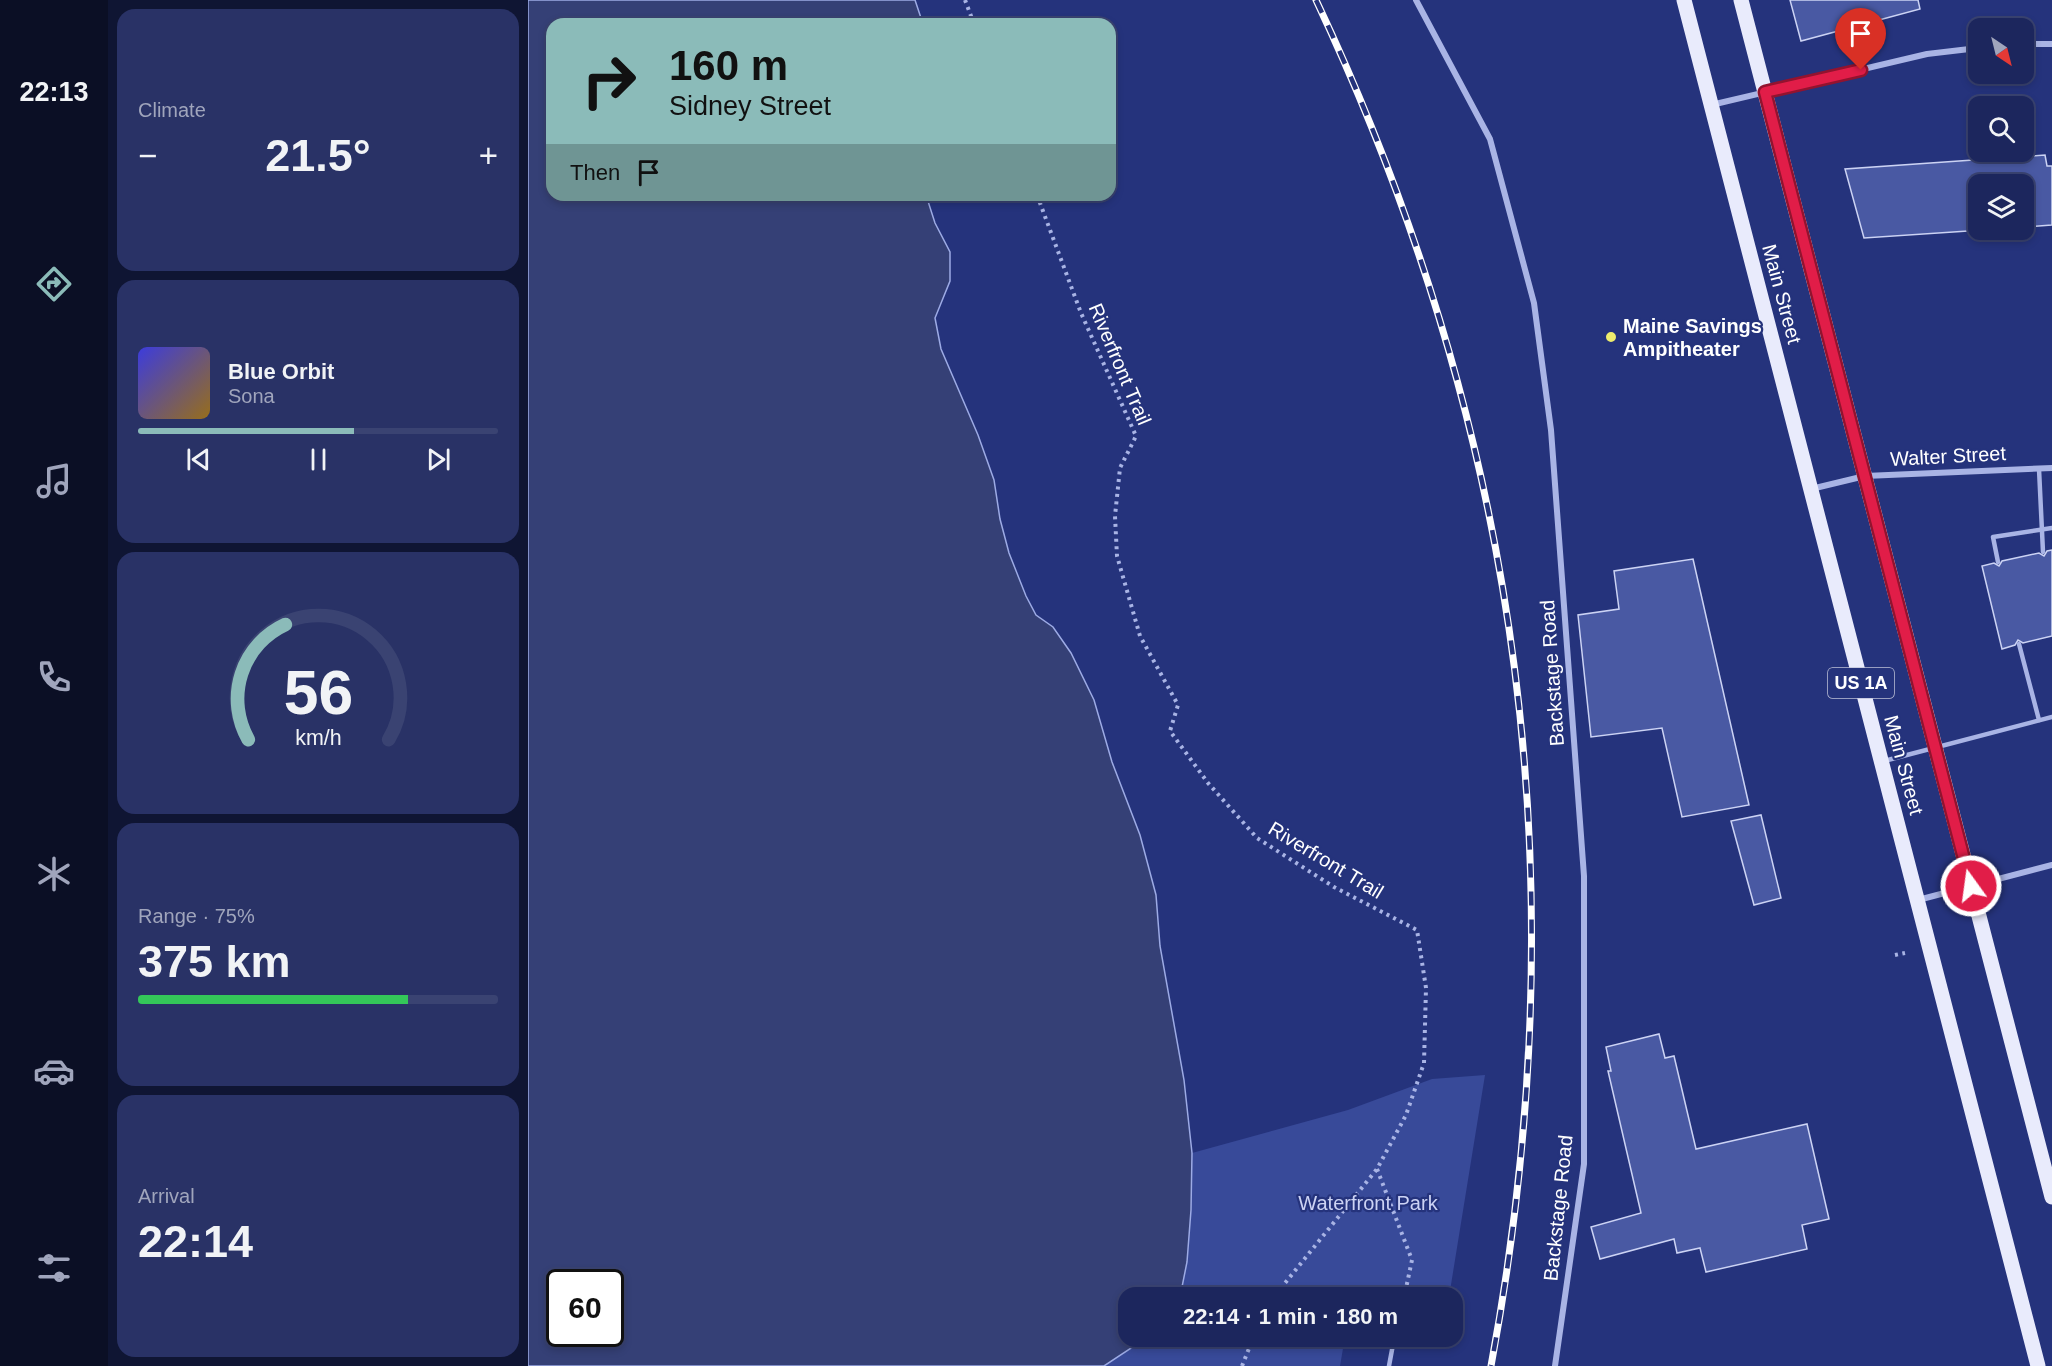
<!DOCTYPE html>
<html lang="en">
<head>
<meta charset="utf-8">
<style>
	:root { --surface:#1c265d; --page:#293266; --text:#f1f3f6; --muted:#a0a5bc; --line:#3a4372; --accent:#8bbbb9 }
	body { margin:0; font-family:Helvetica,sans-serif; background:var(--page); color:var(--text); height:100vh; display:flex; flex-direction:column; font-size:22px; white-space:nowrap }
	* { box-sizing:border-box; margin:0 }
	p { font-size:20px; color:var(--muted) }
	.icon { flex:none; width:33px; height:33px; fill:none; stroke:currentColor; stroke-width:2; stroke-linecap:round; stroke-linejoin:round }
	.map { position:relative; flex:1; overflow:hidden }
	.sheet { display:flex; flex-direction:column; gap:9px; padding:9px; background:#0f1533; width:420px }
	.sheet>* { flex:none }
	.banner { position:absolute; left:18px; top:18px; width:570px; height:183px; border-radius:18px; box-shadow:0 3px 9px #0003,0 0 0 2px var(--line); background:#8bbbb9; color:#111; overflow:hidden }
	.needle { width:39px; rotate:145deg }
	.buttons { position:absolute; left:1440px; top:18px; display:grid; gap:12px }
	.buttons a { display:grid; place-items:center; width:66px; height:66px; border-radius:12px; background:var(--surface); box-shadow:0 3px 9px #0003,0 0 0 2px var(--line); font-size:30px }
	.speed { position:absolute; left:18px; top:1269px; display:flex; gap:12px; font-size:30px; font-weight:700; text-align:center }
	.speed>* { display:grid; place-content:center; width:78px; height:78px; border-radius:50%; background:var(--surface); box-shadow:0 3px 9px #0003,0 0 0 2px var(--line); line-height:1 }
	.speed .limit { border:3px solid #111; border-radius:9px; background:#fff; color:#111 }
	.pin { position:absolute; display:grid; place-items:center; width:51px; height:51px; color:#fff; margin:-62px -26px; border-radius:50% 50% 50% 0; rotate:-45deg; box-shadow:0 0 6px #0007 }
	.pin .icon { rotate:45deg }
	.me { position:absolute; width:66px; margin:-33px; rotate:346deg; stroke-linejoin:round; filter:drop-shadow(0 0 4px #0008) }
	.turn { display:flex; align-items:center; gap:21px; height:126px; padding:0 24px; font-size:27px }
	.turn .icon { width:78px; height:78px; stroke-width:2.5 }
	.turn b { display:block; font-size:42px; line-height:51px }
	.then { display:flex; align-items:center; height:57px; padding:0 24px; background:#0003; gap:12px; font-size:22px }
	.big { font-size:45px; font-weight:700; line-height:1.1 }
	.sheet .tile { flex:1; display:flex; flex-direction:column; justify-content:center; gap:9px; min-width:0; padding:0 21px; border-radius:18px; background:var(--page) }
	.sheet .dial { align-items:center; gap:0 }
	.dial svg { height:156px; overflow:visible; fill:none; stroke:var(--line); stroke-width:7; stroke-linecap:round; text-anchor:middle }
	.dial text { fill:var(--text); stroke:none }
	.song { display:flex; align-items:center; gap:18px }
	.cover { width:72px; height:72px; border-radius:9px; background:linear-gradient(135deg,hsl(240 70% 55%),hsl(40 70% 35%)) }
	.played { height:6px; border-radius:3px; background:linear-gradient(90deg,var(--accent) 60%,var(--line) 60%) }
	.keys { display:flex; justify-content:space-around; direction:ltr }
	.heat { display:flex; justify-content:space-between; align-items:center; font-size:33px; direction:ltr }
	.charge { height:9px; border-radius:4px; background:linear-gradient(90deg,#34c759 75%,var(--line) 0) }
	.trip { position:absolute; left:590px; top:1287px; width:345px; height:60px; border-radius:18px; background:var(--surface); box-shadow:0 3px 9px #0003,0 0 0 2px var(--line); font-weight:700; line-height:60px; text-align:center }
	main { display:flex; flex:1; min-height:0 }
	.dock { display:flex; flex-direction:column; width:108px; justify-content:space-around; align-items:center; background:#0b0f25; color:var(--muted) }
	.dock .icon { width:42px; height:42px }
	.dock .on { color:var(--accent) }
	.dock b { font-size:27px; color:var(--text) }
	.map>svg:first-child { display:block }
	.green { fill:#384a99 }
	.water { fill:#354076; stroke:#9dabe5; stroke-width:1.5; fill-rule:evenodd }
	.building { fill:#4959a3; stroke:#ccd3f4; stroke-width:1.5 }
	.lines { fill:none; stroke-linecap:round; stroke-linejoin:round }
	.path { stroke:#a9b4e5; stroke-width:4; stroke-dasharray:3 4.5; stroke-linecap:butt }
	.service { stroke:#a9b4e5; stroke-width:4.5 }
	.minor { stroke:#a9b4e5; stroke-width:6 }
	.primary { stroke:#e9ebfc; stroke-width:15 }
	.rail-casing { stroke:#fff; stroke-width:7 }
	.rail { stroke:#25337c; stroke-width:4.5; stroke-dasharray:14; stroke-linecap:butt }
	.route-casing { stroke:#92132f; stroke-width:15 }
	.route { stroke:#e11d48; stroke-width:10 }
	.poi-dot { fill:#eeec6d; stroke:#25337c; stroke-width:2 }
	.labels { text-anchor:middle; stroke-width:4.5; stroke-linejoin:round; paint-order:stroke }
	.shield { fill:#25337c; stroke:#bec2d8; stroke-width:1.5 }
	.shield-label { font-size:18px; font-weight:bold; fill:#fff }
	.street-label { font-size:20px; fill:#fff; stroke:#25337c }
	.poi-label { font-size:20px; font-weight:bold; fill:#fff; stroke:#25337c; text-anchor:start }
	.park-label { font-size:20px; fill:#ccd3f4; stroke:#25337c }
</style>
</head>
<body>
<main>
<nav class="dock">
<b>22:13</b>
<svg class="icon on" aria-label="directions" viewBox="0 0 24 24"><path d="M12 3l9 9-9 9-9-9zM9 14v-3h6M13 9l2 2-2 2"/></svg>
<svg class="icon" aria-label="music" viewBox="0 0 24 24"><path d="M9 18V5l10-2v13"/><circle cx="6" cy="18" r="3"/><circle cx="16" cy="16" r="3"/></svg>
<svg class="icon" aria-label="phone" viewBox="0 0 24 24"><path d="M5 4h4l2 5-3 2q2 4 5 5l2-3 5 2v4C11 20 4 13 5 4z"/></svg>
<svg class="icon" aria-label="climate" viewBox="0 0 24 24"><path d="M12 3v18M4 7l16 10M4 17L20 7"/></svg>
<svg class="icon" aria-label="car" viewBox="0 0 24 24"><path d="M5 17H2v-5l4-1 3-4h7l3 4 3 1v5h-3M9 17h6M6 11h13"/><circle cx="7" cy="17" r="2"/><circle cx="17" cy="17" r="2"/></svg>
<svg class="icon" aria-label="filters" viewBox="0 0 24 24"><path d="M4 7h16M4 17h16"/><circle cx="9" cy="7" r="2"/><circle cx="15" cy="17" r="2"/></svg>
</nav>
<section class="sheet">
<div class="tile"><p>Climate</p>
<div class="heat"><a>−</a><b class="big">21.5°</b><a>+</a></div>
</div>
<div class="tile">
<div class="song"><i class="cover"></i><div><b>Blue Orbit</b><p>Sona</p></div></div>
<div class="played"></div>
<div class="keys"><svg class="icon" aria-label="previous" viewBox="0 0 24 24"><path d="M18 5L8 12l10 7zM5 5v14"/></svg><svg class="icon" aria-label="pause" viewBox="0 0 24 24"><path d="M8 5v14M16 5v14"/></svg><svg class="icon" aria-label="next" viewBox="0 0 24 24"><path d="M6 5l10 7-10 7zM19 5v14"/></svg></div>
</div>
<div class="tile dial"><svg viewBox="0 0 100 80">
<path d="M14 69A42 42 0 1 1 86 69"/>
<path d="M14 69A42 42 0 0 1 33 10" stroke="#8bbbb9"/>
<text x="50" y="56" font-size="32" font-weight="700">56</text>
<text x="50" y="72" font-size="11">km/h</text>
</svg></div>
<div class="tile"><p>Range · 75%</p><b class="big">375 km</b><div class="charge"></div></div>
<div class="tile"><p>Arrival</p><b class="big">22:14</b></div>
</section>
<div class="map">
<svg width="1524" height="1366" viewBox="0 0 1524 1366">
	<rect width="100%" height="100%" fill="#25337c"/>
	<g class="green">
		<path d="M 957,1075 L 921,1297 L 652,1298 C 662,1249 663,1202 664,1153 L 820,1110 L 904,1079 Z"/>
		<polygon points="620,1337 817,1337 812,1366 576,1366"/>
	</g>
	<path class="water" d="M 0,0 L 387,0 L 395,24 L 24,24 L 24,195 L 398,195 L 407,223 L 422,252 L 422,281 L 407,318 L 413,349 L 450,435 L 466,480 L 472,519 L 481,553 L 498,596 L 508,615 L 525,627 L 543,653 L 566,700 L 584,762 L 612,835 L 628,895 L 632,946 L 656,1080 L 664,1153 L 663,1210 L 659,1262 L 652,1297 L 600,1298 L 600,1336 L 620,1337 L 576,1366 L 0,1366 ZM 32,1282 L 82,1282 L 82,1334 L 32,1334 Z"/>
	<g class="building">
		<polygon points="1262,0 1390,0 1392,9 1273,41"/>
		<polygon points="1517,155 1519,166 1524,166 1524,225 1496,227 1496,184 1450,184 1450,230 1455,230 1336,238 1317,169"/>
		<polygon points="1524,550 1524,636 1495,643 1490,640 1487,645 1474,649 1454,566 1466,563 1471,566 1474,561 1511,553 1516,556 1519,551"/>
		<polygon points="1165,559 1221,805 1154,817 1134,728 1063,737 1050,615 1091,609 1086,571"/>
		<polygon points="1233,815 1253,898 1226,905 1203,821"/>
		<polygon points="1131,1034 1137,1058 1146,1056 1168,1149 1279,1124 1301,1219 1274,1225 1279,1249 1178,1272 1172,1248 1149,1253 1146,1239 1072,1259 1063,1227 1113,1213 1080,1071 1083,1071 1078,1047"/>
	</g>
	<g class="lines">
		<g class="path">
			<polyline points="437,0 446,24"/>
			<polyline points="509,195 553,313 608,436 592,468 587,516 589,556 612,636 650,705 642,731 680,783 729,838 806,887 889,930 898,988 896,1063 878,1115 849,1169 745,1298"/>
			<polyline points="1367,955 1377,953"/>
			<polyline points="849,1169 884,1260 876,1298"/>
			<polyline points="714,1366 726,1336"/>
		</g>
		<g class="service">
			<polyline points="1511,469 1515,552"/>
			<polyline points="1470,562 1465,537 1524,528"/>
			<polyline points="1491,644 1511,720"/>
			<polyline points="1356,761 1524,717"/>
			<polyline points="861,1366 866,1339"/>
		</g>
		<g class="minor">
			<polyline points="888,0 962,139 1006,303 1023,430 1056,876 1056,1164 1027,1366"/>
			<polyline points="1496,44 1524,44"/>
			<polyline points="1183,105 1399,54 1450,48"/>
			<polyline points="1283,489 1337,476 1524,468"/>
			<polyline points="1390,900 1524,865"/>
		</g>
		<g class="primary">
			<polyline points="1156,0 1510,1366"/>
			<polyline points="1213,0 1524,1197"/>
		</g>
		<g class="rail-casing">
			<path id="rail" d="M 788,0 C 995,439 1052,888 963,1366"/>
		</g>
		<use href="#rail" class="rail"/>
	</g>
	<g class="lines">
		<g class="route-casing">
			<polyline id="route" points="1333,70 1237,92 1443,886"/>
		</g>
		<use href="#route" class="route"/>
	</g>
	<circle class="poi-dot" cx="1083" cy="337" r="6"/>
	<g class="labels">
		<rect class="shield" x="1300" y="668" width="66" height="30" rx="4.5"/>
		<g class="shield-label">
			<text x="1333" y="689">US 1A</text>
		</g>
		<g class="street-label">
			<text transform="translate(1254 294) rotate(75)" y="7">Main Street</text>
			<text transform="translate(592 364) rotate(67)" y="7">Riverfront Trail</text>
			<text transform="translate(1420 456) rotate(-3)" y="7">Walter Street</text>
			<text transform="translate(1024 673) rotate(-94)" y="7">Backstage Road</text>
			<text transform="translate(1376 765) rotate(75)" y="7">Main Street</text>
			<text transform="translate(798 860) rotate(31)" y="7">Riverfront Trail</text>
			<text transform="translate(1030 1208) rotate(-84)" y="7">Backstage Road</text>
		</g>
		<g class="poi-label">
			<text x="1095" y="333">Maine Savings<tspan x="1095" dy="23">Ampitheater</tspan></text>
		</g>
		<g class="park-label">
			<text x="840" y="1210">Waterfront Park</text>
		</g>
	</g>
</svg>
<div class="buttons">
<a><svg class="needle" viewBox="-14 -14 28 28"><path d="M0-13l5 13h-10z" fill="#e53935"/><path d="M0 13l5-13h-10z" fill="#a0a5bc"/></svg></a>
<a><svg class="icon" aria-label="search" viewBox="0 0 24 24"><circle cx="10" cy="10" r="6"/><path d="M15 15l6 6"/></svg></a>
<a><svg class="icon" aria-label="layers" viewBox="0 0 24 24"><path d="M12 4l9 5-9 5-9-5zM3 14l9 5 9-5"/></svg></a>
</div>
<div class="speed"><div class="limit">60</div></div>
<div class="pin" style="left:1333px;top:70px;background:#d93025"><svg class="icon" aria-label="arrive" viewBox="0 0 24 24"><path d="M6 21V4h12l-3 4 3 4H6"/></svg></div>
<svg class="me" style="left:1443px;top:886px" viewBox="-20 -20 40 40"><circle r="17" fill="#e11d48" stroke="#fff" stroke-width="3"/><path d="M0-11L8 9 0 5-8 9z" fill="#fff"/></svg>
<div class="trip">22:14 · 1 min · 180 m</div>
<div class="banner">
<div class="turn"><svg class="icon" aria-label="right" viewBox="0 0 24 24"><path d="M7 20v-9h11M14 6l5 5-5 5"/></svg><div><b>160 m</b>Sidney Street</div></div>
<div class="then">Then<svg class="icon" aria-label="arrive" viewBox="0 0 24 24"><path d="M6 21V4h12l-3 4 3 4H6"/></svg></div>
</div>
</div>
</main>
</body>
</html>
